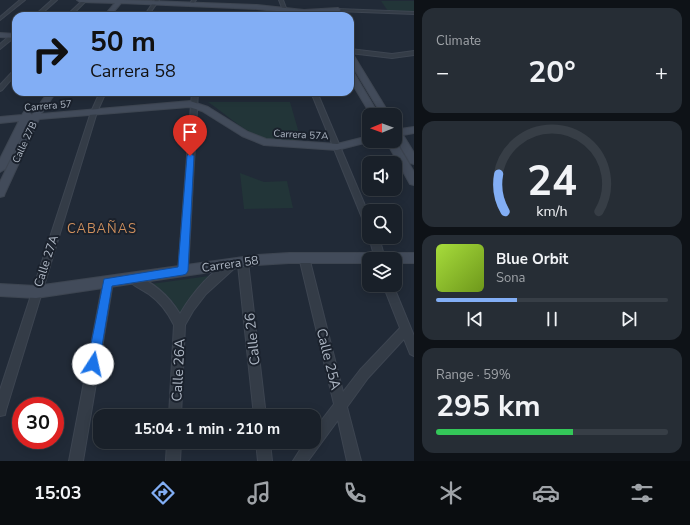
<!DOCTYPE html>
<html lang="en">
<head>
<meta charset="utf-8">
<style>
	:root { --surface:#192029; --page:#262d35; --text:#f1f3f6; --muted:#9fa3a8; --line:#373e46; --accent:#82aef5 }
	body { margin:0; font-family:"Nunito Sans",sans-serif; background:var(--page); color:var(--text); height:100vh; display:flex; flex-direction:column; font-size:15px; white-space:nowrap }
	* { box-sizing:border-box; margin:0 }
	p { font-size:13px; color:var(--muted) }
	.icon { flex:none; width:22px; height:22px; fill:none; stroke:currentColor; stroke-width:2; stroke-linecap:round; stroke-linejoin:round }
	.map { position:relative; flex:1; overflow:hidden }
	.panel { display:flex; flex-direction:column; gap:8px; padding:8px; background:#0e1217; width:276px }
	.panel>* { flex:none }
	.hud { position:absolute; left:12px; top:12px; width:342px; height:84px; border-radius:12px; box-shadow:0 2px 10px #0003,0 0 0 1px var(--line); background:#82aef5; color:#111; overflow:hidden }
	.needle { width:26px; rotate:269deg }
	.buttons { position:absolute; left:362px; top:108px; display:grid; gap:8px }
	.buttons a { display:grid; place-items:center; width:40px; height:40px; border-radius:8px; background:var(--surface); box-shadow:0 2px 10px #0003,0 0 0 1px var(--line); font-size:20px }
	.speed { position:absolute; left:12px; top:397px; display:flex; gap:8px; font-size:20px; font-weight:700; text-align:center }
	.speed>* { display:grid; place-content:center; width:52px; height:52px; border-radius:50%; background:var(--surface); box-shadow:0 2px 10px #0003,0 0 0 1px var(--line); line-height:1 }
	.speed .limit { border:6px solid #d22; background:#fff; color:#111 }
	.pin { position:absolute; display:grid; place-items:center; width:34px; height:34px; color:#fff; margin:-41px -17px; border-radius:50% 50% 50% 0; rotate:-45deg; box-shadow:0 0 4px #0007 }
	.pin .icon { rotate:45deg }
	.me { position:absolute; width:44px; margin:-22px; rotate:10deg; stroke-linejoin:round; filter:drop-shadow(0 0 3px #0008) }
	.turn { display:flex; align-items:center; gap:14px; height:84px; padding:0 12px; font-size:18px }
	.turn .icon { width:52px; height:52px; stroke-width:2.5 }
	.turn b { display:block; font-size:28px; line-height:34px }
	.big { font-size:30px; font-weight:700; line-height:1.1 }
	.panel .card { flex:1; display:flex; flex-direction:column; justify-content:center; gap:6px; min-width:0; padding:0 14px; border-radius:12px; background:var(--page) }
	.panel .dial { align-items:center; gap:0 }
	.dial svg { height:104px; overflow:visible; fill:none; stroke:var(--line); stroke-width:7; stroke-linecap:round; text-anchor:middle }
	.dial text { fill:var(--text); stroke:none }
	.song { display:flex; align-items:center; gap:12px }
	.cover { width:48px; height:48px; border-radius:6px; background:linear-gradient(135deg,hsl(80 70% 55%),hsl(80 70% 35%)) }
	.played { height:4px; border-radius:2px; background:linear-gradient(90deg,var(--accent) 35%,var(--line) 35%) }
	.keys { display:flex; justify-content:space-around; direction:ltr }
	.heat { display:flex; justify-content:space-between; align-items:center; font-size:22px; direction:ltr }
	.charge { height:6px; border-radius:3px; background:linear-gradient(90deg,#34c759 59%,var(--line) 0) }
	.trip { position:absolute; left:93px; top:409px; width:228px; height:40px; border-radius:12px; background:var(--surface); box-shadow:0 2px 10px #0003,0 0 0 1px var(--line); font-weight:700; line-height:40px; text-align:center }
	.menu { display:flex; height:64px; justify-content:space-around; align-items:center; background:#0a0d10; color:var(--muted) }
	.menu .icon { width:28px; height:28px }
	.menu .selected { color:var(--accent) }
	.menu b { font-size:18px; color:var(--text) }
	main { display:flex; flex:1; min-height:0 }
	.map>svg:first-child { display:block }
	.green { fill:#223538 }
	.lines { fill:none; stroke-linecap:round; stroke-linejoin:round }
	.street-casing { stroke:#3d4551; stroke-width:2 }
	.secondary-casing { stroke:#3d4551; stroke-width:2 }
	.street { fill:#343c47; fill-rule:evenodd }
	.secondary { fill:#424b5a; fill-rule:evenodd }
	.route { fill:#1a73e8; stroke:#114b97 }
	.labels { text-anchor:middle; stroke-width:4; stroke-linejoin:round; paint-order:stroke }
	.far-street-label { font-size:10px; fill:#aeb7c4; stroke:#1a212c }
	.street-label { font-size:12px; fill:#aeb7c4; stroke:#1a212c }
	.neighbourhood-label { font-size:13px; letter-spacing:1px; fill:#d0905d; stroke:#1a212c }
	.near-street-label { font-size:14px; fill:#aeb7c4; stroke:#1a212c }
</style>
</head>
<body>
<main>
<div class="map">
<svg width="414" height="461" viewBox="0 0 414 461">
	<rect width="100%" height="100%" fill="#212a37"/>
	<g class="green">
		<polygon points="381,1 414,1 414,11 388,11"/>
		<path d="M 208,102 L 290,102 L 301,140 C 291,140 280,142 270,140 C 247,135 227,115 208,102 Z"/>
		<polygon points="240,173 264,182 287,181 293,208 244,209"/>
		<polygon points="209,276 189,300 181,316 173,302 151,284"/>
	</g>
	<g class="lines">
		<g class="street-casing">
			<g id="street">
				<polygon points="20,0 25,0 0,20 0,17"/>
				<polygon points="52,0 57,0 39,16 34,16"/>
				<polygon points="83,0 87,0 71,16 66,16"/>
				<polygon points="155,0 159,0 148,16 144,16"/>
				<polygon points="192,0 196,0 192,5 190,4"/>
				<polygon points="279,0 283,0 289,16 285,16"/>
				<polygon points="338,9 414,12 414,14 336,11"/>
				<polygon points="14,32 16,32 16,36 0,49 0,44"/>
				<polygon points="350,49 392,54 414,51 414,55 392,58 350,53"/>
				<polygon points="16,68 16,74 2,90 0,91 0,85"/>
				<polygon points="100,92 106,92 97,112 6,410 5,415 0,416 0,390 91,112"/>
				<polygon points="192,92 198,92 188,271 186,274 183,275 180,274 178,271"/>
				<polygon points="311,92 317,92 369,215 369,228 365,225"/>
				<polygon points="369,237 379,237 385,259 375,259"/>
				<polygon points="304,253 307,254 309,257 343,392 360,370 400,328 383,285 393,285 414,336 414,356 410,354 404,339 368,378 347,407 361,461 347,461 338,420 308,461 293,461 305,442 314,442 314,430 334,404 299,257 301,254"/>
				<path d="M 243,258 L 246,259 L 248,262 L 266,416 L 254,416 L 238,265 L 206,294 L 193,311 L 185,325 L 181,416 L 169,416 L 174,325 C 168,313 161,303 150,295 C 144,290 130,285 127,278 L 128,275 L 132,274 C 152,281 169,296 180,314 C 191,295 213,267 234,260 L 238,263 L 240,259 Z"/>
				<polygon points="108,278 112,279 113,282 83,461 69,461 103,282 104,279"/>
				<polygon points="167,442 181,442 180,461 166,461"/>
				<polygon points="256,442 270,442 272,461 258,461"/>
			</g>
		</g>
		<g class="secondary-casing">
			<g id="secondary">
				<polygon points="77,0 124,0 257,5 304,10 338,8 341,10 338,12 304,14 257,9 121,3 110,16 104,16 115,3 80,2"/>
				<polygon points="0,33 16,34 16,38 0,37"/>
				<polygon points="350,54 354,56 390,115 382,115 350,62"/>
				<polygon points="350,71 354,73 379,115 371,115 350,80"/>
				<polygon points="48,92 56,92 41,114 190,101 208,107 248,132 266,139 337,144 369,136 369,141 372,141 337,150 264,145 242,136 202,111 189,107 39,119 5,193 4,196 0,197 0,182 30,120 5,169 0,172 0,159 19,121 0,123 0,117 22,115 24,112 27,111 32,115"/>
				<polygon points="395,126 400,129 414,127 414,133 403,135 414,153 414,164 410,163 395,137"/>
				<polygon points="395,140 414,172 414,185 410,184 386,141"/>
				<polygon points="289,253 414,253 414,263 395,263 395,259 369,259 369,263 289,263 257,265 36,298 0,296 0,284 36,286 257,255"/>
			</g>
		</g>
		<use href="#street" class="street"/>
		<use href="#secondary" class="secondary"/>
	</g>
	<polygon class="route" points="190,153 194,156 188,271 186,274 183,275 112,286 99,364 98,369 93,370 89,369 87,364 104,279 178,267 187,156"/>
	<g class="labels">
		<g class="far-street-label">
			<text transform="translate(48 105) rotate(-5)" y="4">Carrera 57</text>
			<text transform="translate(301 134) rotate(3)" y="4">Carrera 57A</text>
			<text transform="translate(24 142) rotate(-65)" y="4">Calle 27B</text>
		</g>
		<g class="street-label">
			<text transform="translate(46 261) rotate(-72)" y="4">Calle 27A</text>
			<text transform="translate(230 264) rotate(-8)" y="4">Carrera 58</text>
		</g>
		<g class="neighbourhood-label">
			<text x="102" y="233">CABAÑAS</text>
		</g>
		<g class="near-street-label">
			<text transform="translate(252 339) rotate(-96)" y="5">Calle 26</text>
			<text transform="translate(329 359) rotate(76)" y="5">Calle 25A</text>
			<text transform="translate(178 370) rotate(-87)" y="5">Calle 26A</text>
		</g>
	</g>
</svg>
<div class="buttons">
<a><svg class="needle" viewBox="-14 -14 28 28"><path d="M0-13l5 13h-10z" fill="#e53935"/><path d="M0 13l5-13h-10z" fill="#9fa3a8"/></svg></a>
<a><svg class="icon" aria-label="sound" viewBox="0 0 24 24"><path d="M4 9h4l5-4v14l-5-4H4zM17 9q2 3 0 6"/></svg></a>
<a><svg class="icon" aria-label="search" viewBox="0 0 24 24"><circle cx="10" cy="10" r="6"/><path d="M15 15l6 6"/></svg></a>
<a><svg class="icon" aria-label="layers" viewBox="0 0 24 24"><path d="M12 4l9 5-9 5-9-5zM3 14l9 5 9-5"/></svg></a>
</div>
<div class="speed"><div class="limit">30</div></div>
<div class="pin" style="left:190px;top:156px;background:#d93025"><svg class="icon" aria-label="arrive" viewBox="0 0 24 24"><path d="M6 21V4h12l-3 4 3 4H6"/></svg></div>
<svg class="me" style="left:93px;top:364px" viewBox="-20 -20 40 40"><circle r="19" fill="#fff"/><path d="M0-13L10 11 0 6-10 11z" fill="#1a73e8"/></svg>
<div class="trip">15:04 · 1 min · 210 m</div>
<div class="hud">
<div class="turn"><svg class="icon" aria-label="right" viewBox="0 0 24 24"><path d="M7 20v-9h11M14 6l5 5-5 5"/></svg><div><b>50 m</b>Carrera 58</div></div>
</div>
</div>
<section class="panel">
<div class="card"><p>Climate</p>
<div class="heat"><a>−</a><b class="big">20°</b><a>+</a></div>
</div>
<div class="card dial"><svg viewBox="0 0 100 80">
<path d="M14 69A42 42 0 1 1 86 69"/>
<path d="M14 69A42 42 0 0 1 9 40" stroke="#82aef5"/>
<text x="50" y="56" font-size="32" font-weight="700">24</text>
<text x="50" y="72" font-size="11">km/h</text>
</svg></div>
<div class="card">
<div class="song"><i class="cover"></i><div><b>Blue Orbit</b><p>Sona</p></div></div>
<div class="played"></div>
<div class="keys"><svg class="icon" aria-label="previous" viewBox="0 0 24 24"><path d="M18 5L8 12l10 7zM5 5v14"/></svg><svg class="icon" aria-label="pause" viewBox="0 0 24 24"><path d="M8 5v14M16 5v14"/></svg><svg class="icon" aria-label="next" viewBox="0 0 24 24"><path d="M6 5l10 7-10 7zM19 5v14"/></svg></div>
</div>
<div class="card"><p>Range · 59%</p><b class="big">295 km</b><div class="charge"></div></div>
</section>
</main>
<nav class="menu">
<b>15:03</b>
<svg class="icon selected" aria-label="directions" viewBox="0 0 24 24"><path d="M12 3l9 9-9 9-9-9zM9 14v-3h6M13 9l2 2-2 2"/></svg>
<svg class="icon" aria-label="music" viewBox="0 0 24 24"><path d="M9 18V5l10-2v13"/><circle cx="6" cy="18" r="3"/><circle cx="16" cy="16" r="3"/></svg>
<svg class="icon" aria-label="phone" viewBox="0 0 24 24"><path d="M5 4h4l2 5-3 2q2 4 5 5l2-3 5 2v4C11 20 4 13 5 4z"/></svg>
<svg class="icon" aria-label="climate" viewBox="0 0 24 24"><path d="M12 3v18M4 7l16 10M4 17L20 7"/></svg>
<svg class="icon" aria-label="car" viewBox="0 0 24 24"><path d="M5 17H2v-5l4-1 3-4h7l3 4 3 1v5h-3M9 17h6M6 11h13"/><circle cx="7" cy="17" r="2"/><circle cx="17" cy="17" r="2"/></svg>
<svg class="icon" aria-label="filters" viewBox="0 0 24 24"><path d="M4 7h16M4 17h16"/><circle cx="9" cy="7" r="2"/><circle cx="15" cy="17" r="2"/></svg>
</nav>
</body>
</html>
